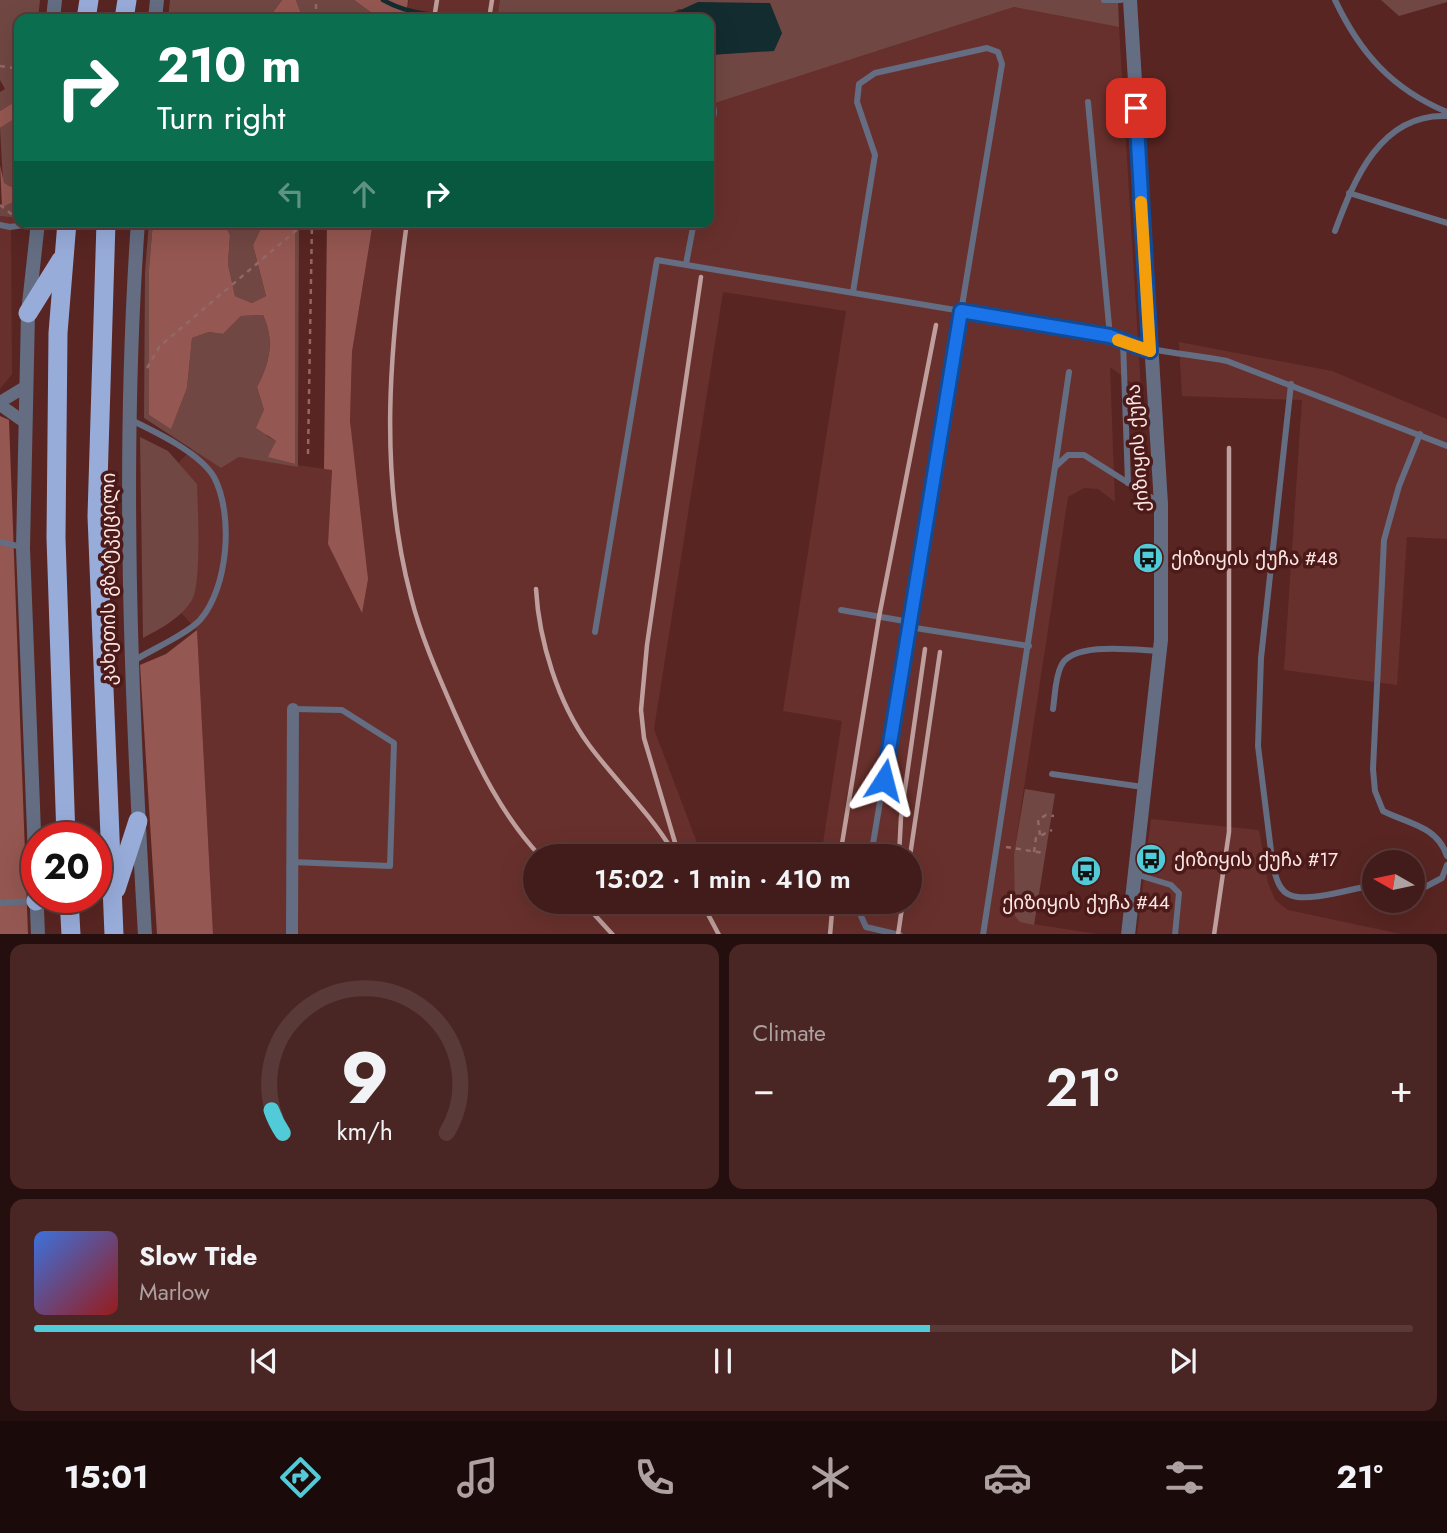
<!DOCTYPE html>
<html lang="en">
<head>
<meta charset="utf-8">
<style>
	:root { --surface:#421c1a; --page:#492523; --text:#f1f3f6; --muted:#aea1a2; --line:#5a3a39; --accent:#52cbd9 }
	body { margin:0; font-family:Jost,"Noto Sans Georgian",sans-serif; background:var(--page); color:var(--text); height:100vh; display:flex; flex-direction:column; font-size:26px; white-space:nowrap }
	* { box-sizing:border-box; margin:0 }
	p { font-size:23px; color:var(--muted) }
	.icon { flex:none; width:38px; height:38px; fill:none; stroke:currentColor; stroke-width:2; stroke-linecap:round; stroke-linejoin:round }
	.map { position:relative; height:934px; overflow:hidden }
	.sheet { display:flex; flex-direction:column; gap:10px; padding:10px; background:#240f0e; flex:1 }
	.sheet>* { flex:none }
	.hud { position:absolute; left:14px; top:14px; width:700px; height:214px; border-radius:14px; box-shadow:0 7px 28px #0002,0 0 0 2px var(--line); background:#0b6e4f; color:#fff; overflow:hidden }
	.needle { width:46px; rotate:279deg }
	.fabs { position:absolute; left:1362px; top:850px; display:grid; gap:14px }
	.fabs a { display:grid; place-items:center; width:63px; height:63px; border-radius:50%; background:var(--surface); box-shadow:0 7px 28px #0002,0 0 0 2px var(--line); font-size:35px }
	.speed { position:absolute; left:21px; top:822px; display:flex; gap:14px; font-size:35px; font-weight:700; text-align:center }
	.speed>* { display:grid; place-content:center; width:91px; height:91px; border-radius:50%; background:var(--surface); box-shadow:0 7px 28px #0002,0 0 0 2px var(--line); line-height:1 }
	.speed .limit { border:10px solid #d22; background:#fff; color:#111 }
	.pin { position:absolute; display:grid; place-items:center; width:60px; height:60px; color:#fff; margin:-30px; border-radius:14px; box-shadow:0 4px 10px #0006 }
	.me { position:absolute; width:77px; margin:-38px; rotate:9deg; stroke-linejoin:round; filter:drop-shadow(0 0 5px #0008) }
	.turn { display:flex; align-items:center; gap:24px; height:147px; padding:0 28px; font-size:32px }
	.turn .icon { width:91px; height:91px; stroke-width:2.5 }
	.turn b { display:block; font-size:49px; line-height:60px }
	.lanes { display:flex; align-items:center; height:66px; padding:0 28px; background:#0003; justify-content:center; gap:35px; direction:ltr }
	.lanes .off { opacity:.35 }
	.big { font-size:52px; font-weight:600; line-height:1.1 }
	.sheet .tile { flex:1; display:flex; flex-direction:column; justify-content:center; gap:10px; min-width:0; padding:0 24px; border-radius:14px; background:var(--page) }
	.sheet .dial { align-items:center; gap:0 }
	.dial svg { height:182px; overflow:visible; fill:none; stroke:var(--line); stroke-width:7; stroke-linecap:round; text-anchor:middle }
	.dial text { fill:var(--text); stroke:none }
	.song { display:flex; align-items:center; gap:21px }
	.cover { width:84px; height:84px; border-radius:10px; background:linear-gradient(135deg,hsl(220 70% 55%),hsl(0 70% 35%)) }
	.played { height:7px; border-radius:4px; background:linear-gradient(90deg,var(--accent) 65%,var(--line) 65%) }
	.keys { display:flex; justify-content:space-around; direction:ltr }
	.heat { display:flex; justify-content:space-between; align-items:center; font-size:38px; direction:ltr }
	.sheet .tiles { flex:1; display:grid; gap:10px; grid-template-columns:1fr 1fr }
	.tile:last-child { grid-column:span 2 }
	.trip { position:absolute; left:523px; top:844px; width:399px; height:70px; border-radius:35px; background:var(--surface); box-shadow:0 7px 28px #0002,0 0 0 2px var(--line); font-weight:600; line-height:70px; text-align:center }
	.menu { display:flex; height:112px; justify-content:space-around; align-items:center; background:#1a0b0a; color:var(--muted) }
	.menu .icon { width:49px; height:49px }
	.menu .selected { color:var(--accent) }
	.menu b { font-size:32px; color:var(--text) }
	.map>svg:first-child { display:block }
	.built { fill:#68302c; fill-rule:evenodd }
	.green { fill:#704743 }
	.forest { fill:#955751 }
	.water { fill:#122c30 }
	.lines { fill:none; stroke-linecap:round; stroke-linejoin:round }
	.stream { stroke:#122c30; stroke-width:4.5 }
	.path { stroke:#926967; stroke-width:2.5; stroke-dasharray:5 5; stroke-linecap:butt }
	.service { stroke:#646d82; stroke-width:6 }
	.minor { stroke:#646d82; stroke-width:12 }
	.tertiary { stroke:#646d82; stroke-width:14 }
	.trunk { stroke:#98acda; stroke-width:19 }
	.rail { stroke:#bf9f9d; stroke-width:4.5 }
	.route-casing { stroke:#114b97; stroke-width:18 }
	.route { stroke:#1a73e8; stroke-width:12 }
	.slow { stroke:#f59e0b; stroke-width:12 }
	.labels { text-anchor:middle; stroke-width:7; stroke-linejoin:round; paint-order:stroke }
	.street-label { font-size:19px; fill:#fbe6e4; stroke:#4c1a18 }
	.poi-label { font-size:19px; fill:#fbe6e4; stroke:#4c1a18; text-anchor:start }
</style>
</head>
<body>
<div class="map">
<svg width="1447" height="935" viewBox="0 0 1447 935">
	<rect width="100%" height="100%" fill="#582522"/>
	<g class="built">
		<polygon points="409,0 500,0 497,19 406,19"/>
		<path d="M 1014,7 L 1119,27 L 1141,390 L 1110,367 L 1115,502 L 1098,489 L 1084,488 L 1068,497 L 1014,854 L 1020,922 L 1097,934 L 213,934 L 197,630 L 180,612 L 193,597 L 198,541 L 197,484 L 178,463 L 193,448 L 221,468 L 239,457 L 332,470 L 328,544 L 362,612 L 350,421 L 352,352 L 373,222 L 709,222 L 709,105 ZM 723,292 L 846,311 L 783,711 L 842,721 L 821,856 L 910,856 L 910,901 L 814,901 L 812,912 L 743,901 L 536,901 L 536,856 L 702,856 L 654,729 Z"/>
		<polygon points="0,216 17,218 11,227 12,374 0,389"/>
		<polygon points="1179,342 1332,371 1447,419 1447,539 1407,537 1397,685 1284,670 1302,400 1182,396"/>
		<polygon points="1151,819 1259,830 1268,883 1275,900 1288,910 1401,934 1137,935"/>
	</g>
	<g class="green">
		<polygon points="0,0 40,0 38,19 19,19 19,102 16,101 0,111 0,92 5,89 0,80"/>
		<polygon points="170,0 282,0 268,19 168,19"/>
		<polygon points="296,0 354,0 380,19 303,19"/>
		<polygon points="500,0 1118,0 1119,27 1014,7 709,105 709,55 774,50 782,33 679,9 661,19 601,13 553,15 544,19 497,19"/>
		<polygon points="1381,0 1447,0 1447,2 1399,16"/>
		<polygon points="19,116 17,218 0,216 0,206 3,207 10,186 3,183 0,128"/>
		<path d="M 149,222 L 153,222 L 149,269 L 149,415 L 171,428 L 187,388 L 192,338 L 209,332 L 223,334 L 241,316 L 263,315 C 275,341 270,362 257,387 L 264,410 L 267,436 L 276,441 L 269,457 L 295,464 L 295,222 L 299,222 L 298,467 L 239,457 L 221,468 L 144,418 L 145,272 Z"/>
		<polygon points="223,222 264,222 253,245 266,296 252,303 235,296 228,264 230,235"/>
		<path d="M 140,437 L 168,451 L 197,484 C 198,506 201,582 193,598 C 183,617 160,629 143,638 Z"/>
		<polygon points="1025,789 1055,794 1034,925 1020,922 1015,916 1014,854"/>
	</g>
	<g class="forest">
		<polygon points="282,0 296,0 303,19 268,19"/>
		<polygon points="354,0 408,0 406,19 380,19"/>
		<polygon points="16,101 19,102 19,116 0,128 0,111"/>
		<polygon points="0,165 4,183 17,190 15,201 2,207"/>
		<path d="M 153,222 L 223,222 L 230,235 L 228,264 L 235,296 L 252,303 L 266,296 L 253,245 L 264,222 L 295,222 L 295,464 L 268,457 L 276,441 L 256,428 L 264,410 L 257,387 C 270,362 275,341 263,315 L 241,316 L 223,334 L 209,332 L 192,338 L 187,388 L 171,429 L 149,415 L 149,269 Z"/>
		<polygon points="327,222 373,222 352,352 350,421 368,579 362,613 328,544 332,470 324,469"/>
		<polygon points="0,416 9,420 28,934 0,934"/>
		<polygon points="197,630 213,934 157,934 140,665 166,654"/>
	</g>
	<g class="water">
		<polygon points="698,2 770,3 782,33 774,51 709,55 709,19 661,19"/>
		<polygon points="601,13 638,19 544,19 553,15"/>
	</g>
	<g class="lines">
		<path class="stream" d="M 383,0 C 427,25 474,10 521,19"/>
		<g class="path">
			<polyline points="316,19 316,0"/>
			<polyline points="0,66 19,69"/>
			<polyline points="0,205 14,216"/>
			<polyline points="147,368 160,346 306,222"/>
			<polyline points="308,454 312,222"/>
			<polyline points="1040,835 1038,820 1046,815 1054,816"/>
			<polyline points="1006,847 1044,853"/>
			<polyline points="1034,852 1036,838 1052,830"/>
		</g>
		<g class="service">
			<polyline points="1104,0 1121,0"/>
			<path d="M 1335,0 C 1360,53 1392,89 1447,112"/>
			<polyline points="709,80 714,112 709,142"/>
			<polyline points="1088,102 1110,336"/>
			<polyline points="1349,193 1447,223"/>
			<polyline points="0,225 10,227 36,223"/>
			<path d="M 1335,231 C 1354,179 1381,113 1447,116"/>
			<polyline points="686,264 694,222"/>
			<polyline points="853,292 875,155 857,102 859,84 875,73 987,48 998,52 1002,64 871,856"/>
			<polyline points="1123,342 1128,483"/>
			<path d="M 1291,384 L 1261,658 L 1258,746 L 1273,867 C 1276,877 1279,891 1290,895 C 1308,903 1354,888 1374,885"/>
			<path d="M 131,420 C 156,432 200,453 214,477 C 234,515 228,588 200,620 C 186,635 150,650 132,662"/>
			<path d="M 1420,434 L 1399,486 L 1384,540 L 1373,769 L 1375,791 L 1383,811 C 1409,824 1437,826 1447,856"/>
			<polyline points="1055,467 1069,372"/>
			<polyline points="0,542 22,547"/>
			<polyline points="841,610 910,622"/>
			<polyline points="909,627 1029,646"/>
			<path d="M 595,632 L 657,260 L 1110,336 C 1147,353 1187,353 1227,361 L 1447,446"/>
			<path d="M 1053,709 C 1055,696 1055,678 1061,666 C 1072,641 1136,650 1159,651"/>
			<polyline points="1052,774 1143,787"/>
			<polyline points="292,862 390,866 394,743 342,710 294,709"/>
			<polyline points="1135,874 1171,885 1179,893 1175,935"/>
			<polyline points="1412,886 1425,887 1442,878 1447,865"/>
			<polyline points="864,901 861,916 866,927 900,935"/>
			<polyline points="0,903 34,901"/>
			<polyline points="983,935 1055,467 1068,455 1084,455 1160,503"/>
		</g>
		<g class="minor">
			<polyline points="0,402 25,387"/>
			<polyline points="0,405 23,421"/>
			<polyline points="292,935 293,709"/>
		</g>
		<g class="tertiary">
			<polyline points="53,19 55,0"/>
			<polyline points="155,19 157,0"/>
			<polyline points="38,222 28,313 23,548 38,935"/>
			<path d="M 138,222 C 121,459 131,698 145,935"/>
			<polyline points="1128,935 1161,640 1161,504 1130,0"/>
		</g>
		<g class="trunk">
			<polyline points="86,19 89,0"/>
			<polyline points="124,19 127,0"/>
			<polyline points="106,222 97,516 114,935"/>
			<polyline points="28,313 61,260"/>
			<polyline points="66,838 56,538 58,333 67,222"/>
			<polyline points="116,889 138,821"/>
			<polyline points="69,898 71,935"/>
			<polyline points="36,901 37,898"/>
		</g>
		<g class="rail">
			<polyline points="434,19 437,0"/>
			<polyline points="489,19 492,0"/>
			<path d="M 407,222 C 390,347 378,473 411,597 C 421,637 439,677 456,716 C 478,766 502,815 540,856"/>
			<path d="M 536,589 C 539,641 558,703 589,745 C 615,780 649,812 672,850"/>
			<polyline points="679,856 644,738 641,710 647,645 701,277"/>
			<polyline points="840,856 879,617 936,325"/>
			<polyline points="899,856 901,817 925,649"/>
			<polyline points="910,856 940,652"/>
			<polyline points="582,901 613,935"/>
			<polyline points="701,901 719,935"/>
			<polyline points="830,935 833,901"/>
			<polyline points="898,935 903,901"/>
			<polyline points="1214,935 1229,832 1229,448"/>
		</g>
	</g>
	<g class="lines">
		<g class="route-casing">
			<polyline id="route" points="884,780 961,311 1110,336 1150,351 1136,108"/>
		</g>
		<use href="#route" class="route"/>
		<polyline class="slow" points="1118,340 1150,351 1141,202"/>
	</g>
	<defs>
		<g id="bus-disc" transform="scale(1.575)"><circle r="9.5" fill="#52cbd9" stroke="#4c1a18"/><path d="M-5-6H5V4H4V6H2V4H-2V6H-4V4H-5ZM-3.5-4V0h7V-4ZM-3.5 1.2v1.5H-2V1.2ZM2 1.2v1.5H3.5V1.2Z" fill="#111"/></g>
	</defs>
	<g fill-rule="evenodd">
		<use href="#bus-disc" x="1148" y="558"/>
		<use href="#bus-disc" x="1151" y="859"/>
		<use href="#bus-disc" x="1086" y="871"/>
	</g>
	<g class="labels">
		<g class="street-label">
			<text transform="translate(1137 448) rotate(-94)" y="7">ქიზიყის ქუჩა</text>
			<text transform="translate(108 579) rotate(-90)" y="7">კახეთის გზატკეცილი</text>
		</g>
		<g class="poi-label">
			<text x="1171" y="565">ქიზიყის ქუჩა #48</text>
			<text x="1174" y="866">ქიზიყის ქუჩა #17</text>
			<text x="1086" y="909" text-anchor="middle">ქიზიყის ქუჩა #44</text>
		</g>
	</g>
</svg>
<div class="fabs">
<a><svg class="needle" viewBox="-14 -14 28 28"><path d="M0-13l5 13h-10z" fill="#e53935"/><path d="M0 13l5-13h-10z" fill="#aea1a2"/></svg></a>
</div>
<div class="speed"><div class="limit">20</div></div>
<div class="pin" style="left:1136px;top:108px;background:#d93025"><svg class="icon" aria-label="arrive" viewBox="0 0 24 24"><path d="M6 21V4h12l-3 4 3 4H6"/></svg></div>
<svg class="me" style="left:884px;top:780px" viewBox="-20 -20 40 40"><path d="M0-17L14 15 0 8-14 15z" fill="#1a73e8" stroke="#fff" stroke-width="4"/></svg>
<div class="trip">15:02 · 1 min · 410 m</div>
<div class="hud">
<div class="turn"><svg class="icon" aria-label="right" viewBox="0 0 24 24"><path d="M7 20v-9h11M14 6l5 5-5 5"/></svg><div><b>210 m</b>Turn right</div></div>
<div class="lanes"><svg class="icon off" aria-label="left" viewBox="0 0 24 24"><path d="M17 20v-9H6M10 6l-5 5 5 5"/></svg><svg class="icon off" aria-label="ahead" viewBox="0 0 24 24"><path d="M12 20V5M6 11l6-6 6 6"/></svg><svg class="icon" aria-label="right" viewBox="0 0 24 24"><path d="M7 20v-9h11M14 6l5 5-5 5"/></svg></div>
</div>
</div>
<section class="sheet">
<div class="tiles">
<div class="tile dial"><svg viewBox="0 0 100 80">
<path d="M14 69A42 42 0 1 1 86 69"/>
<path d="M14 69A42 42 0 0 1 9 59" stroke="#52cbd9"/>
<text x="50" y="56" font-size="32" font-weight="700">9</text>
<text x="50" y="72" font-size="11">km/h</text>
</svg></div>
<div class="tile"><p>Climate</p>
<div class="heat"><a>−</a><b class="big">21°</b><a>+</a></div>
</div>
<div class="tile">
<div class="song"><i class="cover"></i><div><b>Slow Tide</b><p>Marlow</p></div></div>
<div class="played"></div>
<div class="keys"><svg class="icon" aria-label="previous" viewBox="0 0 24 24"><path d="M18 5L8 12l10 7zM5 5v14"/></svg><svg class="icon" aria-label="pause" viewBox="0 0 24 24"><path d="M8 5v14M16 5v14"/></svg><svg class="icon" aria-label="next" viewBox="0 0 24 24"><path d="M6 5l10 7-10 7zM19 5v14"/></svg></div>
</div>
</div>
</section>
<nav class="menu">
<b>15:01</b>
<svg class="icon selected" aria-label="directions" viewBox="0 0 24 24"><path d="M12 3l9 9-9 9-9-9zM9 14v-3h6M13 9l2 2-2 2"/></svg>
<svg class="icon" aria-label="music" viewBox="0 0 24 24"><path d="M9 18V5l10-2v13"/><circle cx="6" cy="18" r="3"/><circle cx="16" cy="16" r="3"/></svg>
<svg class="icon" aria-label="phone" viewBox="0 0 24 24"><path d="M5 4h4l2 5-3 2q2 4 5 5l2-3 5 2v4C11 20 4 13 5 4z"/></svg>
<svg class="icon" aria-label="climate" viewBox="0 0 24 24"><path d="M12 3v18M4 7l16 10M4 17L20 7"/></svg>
<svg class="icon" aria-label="car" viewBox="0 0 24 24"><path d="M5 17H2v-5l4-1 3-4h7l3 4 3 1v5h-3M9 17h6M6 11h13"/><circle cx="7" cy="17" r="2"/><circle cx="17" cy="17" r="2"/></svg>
<svg class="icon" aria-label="filters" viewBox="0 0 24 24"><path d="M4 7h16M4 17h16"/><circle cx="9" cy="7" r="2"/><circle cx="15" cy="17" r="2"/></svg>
<b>21°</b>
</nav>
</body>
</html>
